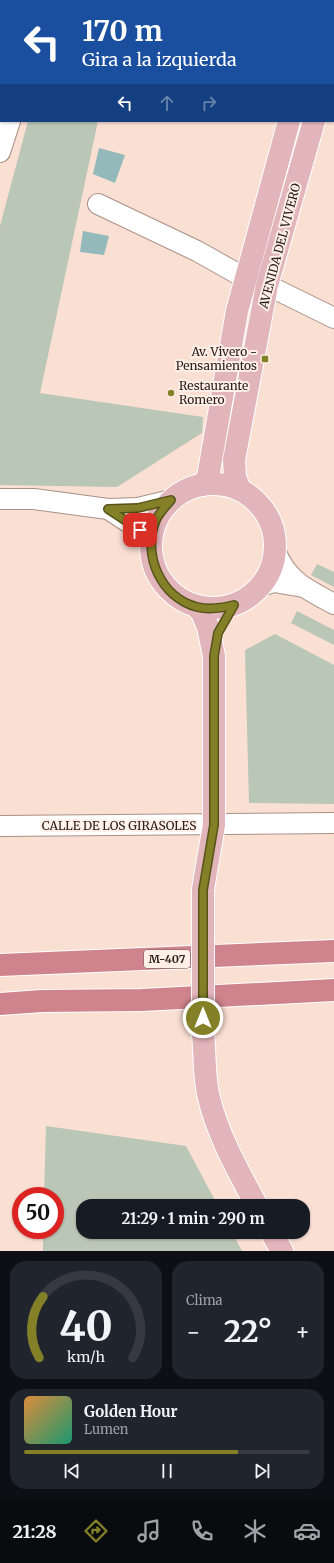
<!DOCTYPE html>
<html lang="es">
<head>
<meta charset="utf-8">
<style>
	:root { --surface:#171b24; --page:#20242c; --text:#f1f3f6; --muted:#9ea1a6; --line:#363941; --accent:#838027 }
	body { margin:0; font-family:Merriweather,serif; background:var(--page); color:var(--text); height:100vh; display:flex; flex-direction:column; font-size:15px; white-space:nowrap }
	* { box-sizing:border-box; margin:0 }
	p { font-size:13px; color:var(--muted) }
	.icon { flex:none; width:22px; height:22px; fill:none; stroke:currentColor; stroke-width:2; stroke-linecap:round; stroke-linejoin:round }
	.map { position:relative; height:1251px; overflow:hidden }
	.details { display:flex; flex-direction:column; gap:10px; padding:10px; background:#0d0f14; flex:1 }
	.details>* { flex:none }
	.top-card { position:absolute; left:0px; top:0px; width:334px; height:122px; box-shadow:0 1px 3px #0004; background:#1a4fa0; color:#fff; overflow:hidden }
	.speed { position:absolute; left:12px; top:1187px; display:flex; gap:8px; font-size:20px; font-weight:700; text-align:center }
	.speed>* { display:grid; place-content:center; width:52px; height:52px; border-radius:50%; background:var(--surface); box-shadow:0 1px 3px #0004; line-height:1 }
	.speed .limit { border:6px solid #d22; background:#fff; color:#111 }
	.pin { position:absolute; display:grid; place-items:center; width:34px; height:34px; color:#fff; margin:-17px; border-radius:8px; box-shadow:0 2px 6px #0006 }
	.me { position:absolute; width:44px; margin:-22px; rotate:0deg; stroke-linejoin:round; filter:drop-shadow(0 0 3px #0008) }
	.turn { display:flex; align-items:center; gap:14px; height:84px; padding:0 16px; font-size:18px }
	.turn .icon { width:52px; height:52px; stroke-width:2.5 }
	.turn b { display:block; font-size:28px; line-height:34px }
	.lanes { display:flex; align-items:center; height:38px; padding:0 16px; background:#0003; justify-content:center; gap:20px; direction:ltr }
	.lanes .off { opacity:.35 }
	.big { font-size:30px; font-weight:700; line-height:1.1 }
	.details .tile { flex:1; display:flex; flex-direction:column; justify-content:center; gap:6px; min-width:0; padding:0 14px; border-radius:16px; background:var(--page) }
	.details .dial { align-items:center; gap:0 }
	.dial svg { height:104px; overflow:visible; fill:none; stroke:var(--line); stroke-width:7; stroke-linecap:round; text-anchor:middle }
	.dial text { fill:var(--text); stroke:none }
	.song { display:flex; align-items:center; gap:12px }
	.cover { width:48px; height:48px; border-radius:6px; background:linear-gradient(135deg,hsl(30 70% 55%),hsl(160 70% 35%)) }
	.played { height:4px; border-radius:2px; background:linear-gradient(90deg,var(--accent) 75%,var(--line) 75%) }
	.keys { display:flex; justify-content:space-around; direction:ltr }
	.heat { display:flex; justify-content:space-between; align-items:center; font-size:22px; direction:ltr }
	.details .tiles { flex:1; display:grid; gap:10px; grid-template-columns:1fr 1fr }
	.tile:last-child { grid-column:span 2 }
	.trip { position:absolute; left:76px; top:1199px; width:234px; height:40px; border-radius:16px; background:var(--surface); box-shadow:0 1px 3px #0004; font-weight:700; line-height:40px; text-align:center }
	.tabs { display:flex; height:64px; justify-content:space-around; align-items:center; background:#090b0e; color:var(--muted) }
	.tabs .icon { width:28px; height:28px }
	.tabs .on { color:var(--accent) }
	.tabs b { font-size:18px; color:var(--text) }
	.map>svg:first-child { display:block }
	.green { fill:#bac6b6 }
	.water { fill:#93b9bb }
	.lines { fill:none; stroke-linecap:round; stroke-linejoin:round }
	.minor-casing { stroke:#a99186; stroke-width:22 }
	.major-casing { stroke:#fff; stroke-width:24 }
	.highway-casing { stroke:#fff; stroke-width:24 }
	.minor { stroke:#fff; stroke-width:20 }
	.major { stroke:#e2b5bb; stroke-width:22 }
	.highway { stroke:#cf848d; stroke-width:22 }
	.major-bridge-casing { stroke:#fff; stroke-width:24; stroke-linecap:butt }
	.major-bridge { stroke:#e2b5bb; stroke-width:22 }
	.route-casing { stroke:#555319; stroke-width:10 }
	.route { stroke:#838027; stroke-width:7 }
	.poi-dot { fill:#838027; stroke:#ffefe7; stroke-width:1.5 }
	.labels { text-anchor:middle; stroke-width:4; stroke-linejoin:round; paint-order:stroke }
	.shield { fill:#ffefe7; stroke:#6a5e59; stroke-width:1 }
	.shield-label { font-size:11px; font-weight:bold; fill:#2a201c }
	.street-label { font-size:12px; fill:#2a201c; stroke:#ffefe7 }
	.poi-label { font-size:12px; fill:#2a201c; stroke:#ffefe7; text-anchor:end }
</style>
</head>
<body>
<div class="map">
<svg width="334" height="1251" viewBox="0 0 334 1251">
	<rect width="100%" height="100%" fill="#fadfd3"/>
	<g class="green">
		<polygon points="28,121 98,121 40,393 203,417 202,433 117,487 0,485 0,226"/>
		<polygon points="317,564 334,572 334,587 311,575"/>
		<polygon points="297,611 334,630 334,645 291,623"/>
		<polygon points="275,634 334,665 334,804 249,803 245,650"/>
		<polygon points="46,1126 186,1146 218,1206 83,1206 83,1232 232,1232 242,1251 43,1251 43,1230 55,1230 55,1196 44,1196"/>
	</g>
	<g class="water">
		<polygon points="99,148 125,155 115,183 93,174"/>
		<polygon points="83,231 109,236 104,255 80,252"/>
	</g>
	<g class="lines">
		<g class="minor-casing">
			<g id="minor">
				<polyline points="177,0 179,1"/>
				<polyline points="48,1 48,0"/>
				<polyline points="333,85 334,85"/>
				<polyline points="0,152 10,121"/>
				<polyline points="98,204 197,251 245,278"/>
				<polyline points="267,285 334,318"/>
				<polyline points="0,499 34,499 108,509 138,508 171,500"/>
				<polyline points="108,509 140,530 150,543"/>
				<path d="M 275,550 C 287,581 306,589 334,604"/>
				<polyline points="261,586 274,582 303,587"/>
				<polyline points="0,826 334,823"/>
			</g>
		</g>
		<g class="major-casing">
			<g id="major">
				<polyline points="333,1 333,0"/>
				<polyline points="333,64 334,61"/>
				<circle cx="213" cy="546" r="62"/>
				<polyline points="202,485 208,477 237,311 289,121"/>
				<polyline points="240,490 235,477 234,460 267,285 314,121"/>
				<polyline points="197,607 202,613 208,627 214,656 214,825 203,889 203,910"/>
				<path d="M 203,1034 C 205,1053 204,1075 208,1094 C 217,1134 238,1171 257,1206"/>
				<polyline points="271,1232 282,1251"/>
			</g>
		</g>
		<g class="highway-casing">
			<g id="highway">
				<polyline points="0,965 334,951"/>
				<polyline points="0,1004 42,1001 142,1000 334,990"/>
			</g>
		</g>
		<use href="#minor" class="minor"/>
		<use href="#major" class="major"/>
		<use href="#highway" class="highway"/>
		<g class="major-bridge-casing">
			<polyline id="major-bridge" points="203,910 203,1034"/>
		</g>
		<use href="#major-bridge" class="major-bridge"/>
	</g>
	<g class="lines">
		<g class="route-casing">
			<path id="route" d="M 140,530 L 108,509 L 138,508 L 171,500 C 166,506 159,513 156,520 C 142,554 160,597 197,607 C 209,610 222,608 234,605 L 218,633 L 214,656 L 214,825 L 203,890 L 203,1018"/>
		</g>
		<use href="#route" class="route"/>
	</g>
	<g class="poi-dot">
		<rect x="261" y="355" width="8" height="8" rx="2"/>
		<circle cx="171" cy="393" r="4"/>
	</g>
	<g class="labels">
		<rect class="shield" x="144" y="950" width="46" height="18" rx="3"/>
		<g class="shield-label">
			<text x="167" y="963">M-407</text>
		</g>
		<g class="street-label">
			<text transform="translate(280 246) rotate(-75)" y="4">AVENIDA DEL VIVERO</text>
			<text x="119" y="830">CALLE DE LOS GIRASOLES</text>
		</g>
		<g class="poi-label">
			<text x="257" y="356">Av. Vivero -<tspan x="257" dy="14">Pensamientos</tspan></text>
			<text x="179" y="390" text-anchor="start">Restaurante<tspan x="179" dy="14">Romero</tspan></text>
		</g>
	</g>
</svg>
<div class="speed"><div class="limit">50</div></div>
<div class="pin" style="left:140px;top:530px;background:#d93025"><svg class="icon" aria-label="arrive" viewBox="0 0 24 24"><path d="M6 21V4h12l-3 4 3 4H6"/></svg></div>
<svg class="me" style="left:203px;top:1018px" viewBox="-20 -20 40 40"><circle r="17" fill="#838027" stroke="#fff" stroke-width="3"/><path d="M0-11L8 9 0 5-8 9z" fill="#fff"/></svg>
<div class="trip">21:29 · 1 min · 290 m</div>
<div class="top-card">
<div class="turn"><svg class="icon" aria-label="left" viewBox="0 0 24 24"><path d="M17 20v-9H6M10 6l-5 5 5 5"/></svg><div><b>170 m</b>Gira a la izquierda</div></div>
<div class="lanes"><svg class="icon" aria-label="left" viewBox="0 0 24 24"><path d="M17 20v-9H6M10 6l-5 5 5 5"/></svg><svg class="icon off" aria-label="ahead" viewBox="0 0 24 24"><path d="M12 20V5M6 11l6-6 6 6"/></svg><svg class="icon off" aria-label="right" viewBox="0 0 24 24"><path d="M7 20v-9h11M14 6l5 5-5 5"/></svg></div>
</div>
</div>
<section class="details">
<div class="tiles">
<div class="tile dial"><svg viewBox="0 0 100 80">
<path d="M14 69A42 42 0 1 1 86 69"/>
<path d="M14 69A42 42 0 0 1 17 22" stroke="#838027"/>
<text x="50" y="56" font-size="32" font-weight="700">40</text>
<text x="50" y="72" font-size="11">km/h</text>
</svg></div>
<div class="tile"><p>Clima</p>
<div class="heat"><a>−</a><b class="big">22°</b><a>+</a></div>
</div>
<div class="tile">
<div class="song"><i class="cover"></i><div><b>Golden Hour</b><p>Lumen</p></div></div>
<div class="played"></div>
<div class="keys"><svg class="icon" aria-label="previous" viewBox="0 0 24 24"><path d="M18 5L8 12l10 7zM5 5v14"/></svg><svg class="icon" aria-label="pause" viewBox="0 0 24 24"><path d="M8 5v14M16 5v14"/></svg><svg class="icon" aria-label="next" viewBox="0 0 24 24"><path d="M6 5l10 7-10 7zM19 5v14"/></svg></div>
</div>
</div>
</section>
<nav class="tabs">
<b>21:28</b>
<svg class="icon on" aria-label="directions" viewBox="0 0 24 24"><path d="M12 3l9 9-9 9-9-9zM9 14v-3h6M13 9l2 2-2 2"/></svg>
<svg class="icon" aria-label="music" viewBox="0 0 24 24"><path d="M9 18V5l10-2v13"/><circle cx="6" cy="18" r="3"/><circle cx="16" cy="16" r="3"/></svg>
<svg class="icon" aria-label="phone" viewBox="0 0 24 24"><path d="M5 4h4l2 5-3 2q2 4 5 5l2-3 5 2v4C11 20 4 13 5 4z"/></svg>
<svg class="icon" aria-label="climate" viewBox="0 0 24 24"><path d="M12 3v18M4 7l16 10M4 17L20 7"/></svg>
<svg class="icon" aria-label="car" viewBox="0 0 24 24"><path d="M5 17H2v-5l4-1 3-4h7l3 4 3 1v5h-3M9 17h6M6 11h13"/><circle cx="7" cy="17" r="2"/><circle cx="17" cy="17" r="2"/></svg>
</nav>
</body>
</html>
